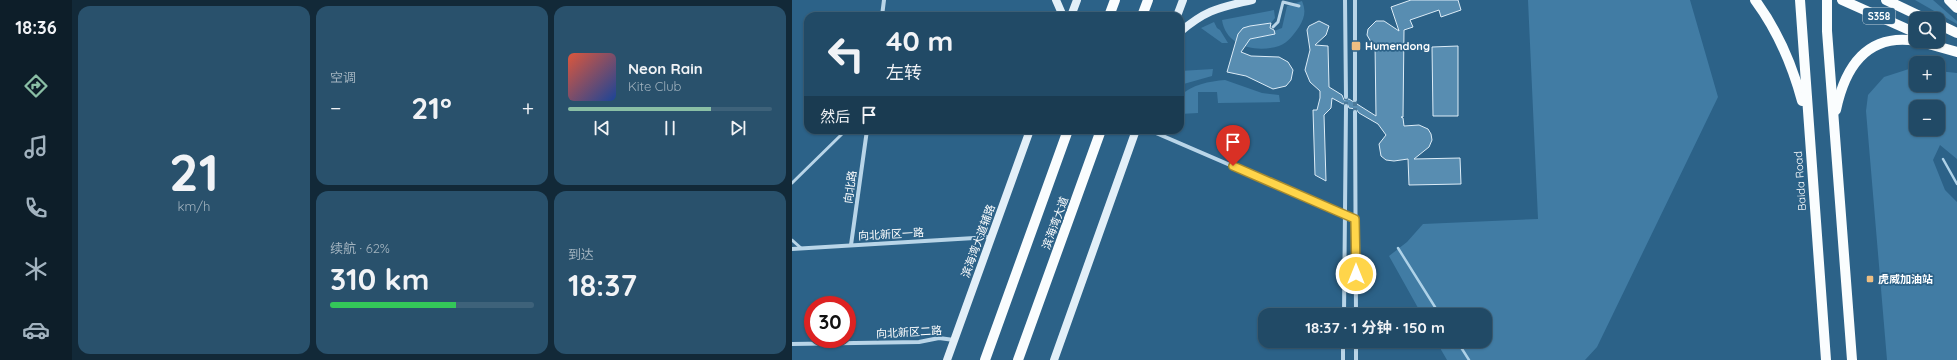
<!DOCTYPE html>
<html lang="zh">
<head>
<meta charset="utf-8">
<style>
	:root { --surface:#214a66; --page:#29516c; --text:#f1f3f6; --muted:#a2b3bf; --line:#3e627a; --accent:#8abfa5 }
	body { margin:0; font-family:Quicksand,"Noto Sans SC",sans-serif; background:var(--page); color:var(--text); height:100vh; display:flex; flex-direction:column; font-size:15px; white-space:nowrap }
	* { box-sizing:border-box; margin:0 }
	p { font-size:13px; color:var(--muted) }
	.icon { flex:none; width:22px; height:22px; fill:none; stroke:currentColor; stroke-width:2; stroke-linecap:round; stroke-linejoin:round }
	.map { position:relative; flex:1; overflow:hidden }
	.panel { display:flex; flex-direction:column; gap:6px; padding:6px; background:#122938; width:720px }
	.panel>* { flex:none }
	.guide { position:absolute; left:12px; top:12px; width:380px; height:122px; border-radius:12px; box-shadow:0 1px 3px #0004,0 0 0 1px var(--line); background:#214a66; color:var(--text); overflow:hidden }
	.controls { position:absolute; left:1117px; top:12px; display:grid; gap:8px }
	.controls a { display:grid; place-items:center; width:36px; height:36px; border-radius:8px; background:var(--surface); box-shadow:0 1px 3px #0004,0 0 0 1px var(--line); font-size:20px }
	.speed { position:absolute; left:12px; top:296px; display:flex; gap:8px; font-size:20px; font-weight:700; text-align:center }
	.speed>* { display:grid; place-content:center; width:52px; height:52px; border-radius:50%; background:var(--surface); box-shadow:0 1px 3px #0004,0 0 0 1px var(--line); line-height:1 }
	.speed .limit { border:6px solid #d22; background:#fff; color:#111 }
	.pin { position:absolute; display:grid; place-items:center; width:34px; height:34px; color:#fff; margin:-41px -17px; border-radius:50% 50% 50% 0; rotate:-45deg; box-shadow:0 0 4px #0007 }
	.pin .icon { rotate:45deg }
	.me { position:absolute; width:44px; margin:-22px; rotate:0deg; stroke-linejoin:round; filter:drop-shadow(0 0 3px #0008) }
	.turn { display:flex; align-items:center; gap:14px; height:84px; padding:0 16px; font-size:18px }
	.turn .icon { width:52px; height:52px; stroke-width:2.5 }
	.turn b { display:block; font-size:28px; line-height:34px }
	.then { display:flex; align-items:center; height:38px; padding:0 16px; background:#0003; gap:8px; font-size:15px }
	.big { font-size:30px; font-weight:700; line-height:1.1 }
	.panel .widget { flex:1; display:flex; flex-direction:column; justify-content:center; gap:6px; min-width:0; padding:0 14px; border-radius:12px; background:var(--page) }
	.panel .dial { align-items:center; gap:0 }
	.dial b { font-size:52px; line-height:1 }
	.song { display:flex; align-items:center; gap:12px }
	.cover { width:48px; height:48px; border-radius:6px; background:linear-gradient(135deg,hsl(10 70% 55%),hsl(220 70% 35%)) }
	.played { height:4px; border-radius:2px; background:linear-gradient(90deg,var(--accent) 70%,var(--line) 70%) }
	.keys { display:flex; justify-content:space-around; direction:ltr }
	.heat { display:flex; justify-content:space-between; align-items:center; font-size:22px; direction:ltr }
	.charge { height:6px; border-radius:3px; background:linear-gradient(90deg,#34c759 62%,var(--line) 0) }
	.panel .tiles { flex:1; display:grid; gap:6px; grid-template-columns:repeat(3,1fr) }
	.widget:first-child { grid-row:span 2 }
	.trip { position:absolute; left:466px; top:308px; width:234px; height:40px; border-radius:12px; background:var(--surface); box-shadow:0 1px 3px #0004,0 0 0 1px var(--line); font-weight:700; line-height:40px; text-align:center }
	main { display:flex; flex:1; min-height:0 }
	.tabs { display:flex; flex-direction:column; width:72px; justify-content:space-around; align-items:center; background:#0d1e29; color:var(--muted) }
	.tabs .icon { width:28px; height:28px }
	.tabs .current { color:var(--accent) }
	.tabs b { font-size:18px; color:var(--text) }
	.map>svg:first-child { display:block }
	.green { fill:#417ca4; fill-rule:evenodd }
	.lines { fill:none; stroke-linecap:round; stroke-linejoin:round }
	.stream { stroke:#aed2e8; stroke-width:2.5 }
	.building { fill:#588db1; stroke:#dcecf7 }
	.street-tunnel { stroke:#4c7a9a; stroke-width:4; stroke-dasharray:4 2; stroke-linecap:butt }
	.lane { stroke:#b9d5e8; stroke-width:3 }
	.street { stroke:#b9d5e8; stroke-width:4 }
	.secondary { stroke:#e2eff8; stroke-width:8 }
	.primary { stroke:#fafdfe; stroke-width:10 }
	.route-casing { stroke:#a68a30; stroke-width:10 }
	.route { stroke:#ffd54a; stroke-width:7 }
	.poi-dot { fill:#edbe82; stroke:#2c6288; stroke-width:1.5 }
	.labels { text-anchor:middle; stroke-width:3.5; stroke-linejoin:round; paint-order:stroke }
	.shield { fill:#2c6288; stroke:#c0d0db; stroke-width:1 }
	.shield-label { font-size:10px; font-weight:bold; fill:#fff }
	.poi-label { font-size:11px; font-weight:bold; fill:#fff; stroke:#2c6288; text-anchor:start }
	.street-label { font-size:11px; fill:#fff; stroke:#2c6288 }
</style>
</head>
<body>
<main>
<nav class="tabs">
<b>18:36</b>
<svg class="icon current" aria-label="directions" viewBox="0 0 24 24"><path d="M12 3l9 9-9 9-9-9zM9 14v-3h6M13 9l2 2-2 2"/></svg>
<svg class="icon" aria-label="music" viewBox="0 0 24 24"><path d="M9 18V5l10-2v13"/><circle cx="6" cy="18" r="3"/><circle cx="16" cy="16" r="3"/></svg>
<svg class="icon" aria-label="phone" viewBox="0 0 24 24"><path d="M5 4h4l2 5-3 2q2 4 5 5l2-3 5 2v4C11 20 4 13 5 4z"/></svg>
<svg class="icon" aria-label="climate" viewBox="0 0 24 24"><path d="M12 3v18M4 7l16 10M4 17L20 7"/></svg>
<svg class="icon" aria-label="car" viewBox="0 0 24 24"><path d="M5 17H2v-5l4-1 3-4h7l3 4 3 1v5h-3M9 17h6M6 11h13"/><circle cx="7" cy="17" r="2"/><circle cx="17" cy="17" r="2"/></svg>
</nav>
<section class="panel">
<div class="tiles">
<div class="widget dial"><b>21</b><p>km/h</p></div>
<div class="widget"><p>空调</p>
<div class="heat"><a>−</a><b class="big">21°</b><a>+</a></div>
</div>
<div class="widget">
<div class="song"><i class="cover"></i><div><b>Neon Rain</b><p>Kite Club</p></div></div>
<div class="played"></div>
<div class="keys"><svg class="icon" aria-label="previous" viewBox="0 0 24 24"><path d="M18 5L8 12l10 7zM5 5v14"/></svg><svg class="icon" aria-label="pause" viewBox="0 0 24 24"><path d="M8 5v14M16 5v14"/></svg><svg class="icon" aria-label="next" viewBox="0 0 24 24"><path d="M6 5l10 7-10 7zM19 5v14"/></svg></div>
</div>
<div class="widget"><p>续航 · 62%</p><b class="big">310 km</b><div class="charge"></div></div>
<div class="widget"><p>到达</p><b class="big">18:37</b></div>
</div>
</section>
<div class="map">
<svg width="1165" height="360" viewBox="0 0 1165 360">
	<rect width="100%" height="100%" fill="#2c6288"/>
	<g class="green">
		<polygon points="736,0 898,0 926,97 805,347 793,360 655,360 644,341 693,341 693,315 630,315 597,256 615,242 631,224 746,219"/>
		<polygon points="1123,0 1141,0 1165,21 1165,24"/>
		<path d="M 510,1 C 514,11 513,17 507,27 C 502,34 496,43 487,46 C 465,53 434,47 430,20 L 482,10 L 483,18 L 479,23 L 451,28 L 458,39 L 483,34 L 482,31 L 490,28 L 495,6 Z"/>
		<polygon points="422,22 425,28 428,30 436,43 430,43 409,28"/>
		<polygon points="421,69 420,76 388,85 388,71"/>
		<path d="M 1117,69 L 1124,70 L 1124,85 L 1146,85 L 1146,71 L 1165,73 L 1165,159 L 1148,145 L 1141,160 L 1153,190 L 1165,202 L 1165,360 L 1095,360 L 1074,111 L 1076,95 L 1092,77 ZM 1124,107 L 1146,107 L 1146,129 L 1124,129 Z"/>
		<path d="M 433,80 L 470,93 L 487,95 L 488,102 L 426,103 L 425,92 L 406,92 L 406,113 L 388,114 L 388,96 C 399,85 418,81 433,80 Z"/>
	</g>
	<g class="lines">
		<g class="stream">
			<polyline points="1151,159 1165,184"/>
			<polyline points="606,248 648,315"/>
			<polyline points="665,341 677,360"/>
		</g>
	</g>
	<g class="building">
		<polygon points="619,0 666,0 669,10 649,17 647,10 618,20 621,27 612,30 611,117 609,117 611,118 612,126 627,125 636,129 639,134 640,140 637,147 622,159 668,158 669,184 617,185 616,159 602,161 594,160 589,156 587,144 594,135 586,124 567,113 564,109 557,108 555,103 551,104 540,98 539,108 532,115 534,181 523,175 521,110 525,110 528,98 528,91 518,82 513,70 518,50 515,30 517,26 527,21 537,26 534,35 523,45 536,46 537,87 550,95 552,100 557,99 584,116 583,44 579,42 575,35 576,29 584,21 592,21 607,31 599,7"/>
		<polygon points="479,23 478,28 482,30 483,34 458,39 449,52 459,56 487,57 496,62 501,70 499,80 494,86 481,89 454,76 435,72 446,34 451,28 458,26"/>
		<polygon points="666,46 666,116 641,116 640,47"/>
	</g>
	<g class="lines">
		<g class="street-tunnel">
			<polyline points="554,106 554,97"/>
			<polyline points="563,112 563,100"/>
		</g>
		<g class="lane">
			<polyline points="481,27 486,22 491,2 507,6"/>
			<polyline points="0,183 50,134 56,130"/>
			<polyline points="0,240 9,248"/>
		</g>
		<g class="street">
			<polyline points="553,0 554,97"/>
			<polyline points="563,0 563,100"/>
			<polyline points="90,16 92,0"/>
			<polyline points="563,112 564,315"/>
			<polyline points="357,130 563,219"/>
			<polyline points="59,245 75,130"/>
			<polyline points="0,249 199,237"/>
			<polyline points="552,315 554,106"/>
			<polyline points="564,341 564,360"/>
			<polyline points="0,344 127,342 147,338 162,340"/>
			<polyline points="551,360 551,341"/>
		</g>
		<g class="secondary">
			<polyline points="264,0 271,16"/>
			<polyline points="279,16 285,0"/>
			<polyline points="385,16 391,0"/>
			<path d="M 388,32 C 415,9 427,8 460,0"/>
			<polyline points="155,360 238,130"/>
			<polyline points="262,360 344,130"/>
		</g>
		<g class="primary">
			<path d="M 963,0 C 986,31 1000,64 1010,101"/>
			<polyline points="1008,0 1034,360"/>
			<polyline points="1035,0 1035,31 1060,360"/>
			<polyline points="1050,0 1124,33"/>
			<polyline points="1094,0 1134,19"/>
			<polyline points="1157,0 1165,8"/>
			<polyline points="317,16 323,0"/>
			<polyline points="350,16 356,0"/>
			<polyline points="1146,24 1165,33"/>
			<polyline points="1126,41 1165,52"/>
			<path d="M 1044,110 C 1053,67 1075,33 1124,41"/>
			<polyline points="193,360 276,130"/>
			<polyline points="226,360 309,130"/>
		</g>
	</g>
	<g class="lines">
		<g class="route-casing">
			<polyline id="route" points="441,166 563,219 564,274"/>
		</g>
		<use href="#route" class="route"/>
	</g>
	<g class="poi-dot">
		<rect x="559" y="41" width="10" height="10" rx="2"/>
		<rect x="1074" y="275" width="8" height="8" rx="2"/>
	</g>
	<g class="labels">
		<rect class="shield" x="1071" y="8" width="32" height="16" rx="3"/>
		<g class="shield-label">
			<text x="1087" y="20">S358</text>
		</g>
		<g class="poi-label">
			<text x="573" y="50">Humendong</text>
			<text x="1086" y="283">虎威加油站</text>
		</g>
		<g class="street-label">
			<text transform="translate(1008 181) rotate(-94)" y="4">Baida Road</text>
			<text transform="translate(58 187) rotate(-82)" y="4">向北路</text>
			<text transform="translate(263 223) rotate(-70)" y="4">滨海湾大道</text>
			<text transform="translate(99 234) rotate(-3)" y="4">向北新区一路</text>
			<text transform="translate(186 241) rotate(-70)" y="4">滨海湾大道辅路</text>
			<text transform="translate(117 332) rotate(-3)" y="4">向北新区二路</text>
		</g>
	</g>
</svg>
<div class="controls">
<a><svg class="icon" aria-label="search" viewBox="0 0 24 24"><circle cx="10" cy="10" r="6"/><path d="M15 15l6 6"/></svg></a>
<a>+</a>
<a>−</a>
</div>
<div class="speed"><div class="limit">30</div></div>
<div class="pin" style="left:441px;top:166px;background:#d93025"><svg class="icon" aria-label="arrive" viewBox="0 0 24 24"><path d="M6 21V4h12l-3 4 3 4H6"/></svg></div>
<svg class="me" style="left:564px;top:274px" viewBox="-20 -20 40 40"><circle r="17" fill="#ffd54a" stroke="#fff" stroke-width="3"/><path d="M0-11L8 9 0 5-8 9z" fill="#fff"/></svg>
<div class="trip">18:37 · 1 分钟 · 150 m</div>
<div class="guide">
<div class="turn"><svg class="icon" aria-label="left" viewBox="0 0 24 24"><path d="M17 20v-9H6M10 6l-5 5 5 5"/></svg><div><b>40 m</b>左转</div></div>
<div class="then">然后<svg class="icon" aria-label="arrive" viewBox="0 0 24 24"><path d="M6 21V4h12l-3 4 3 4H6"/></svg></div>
</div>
</div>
</main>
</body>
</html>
